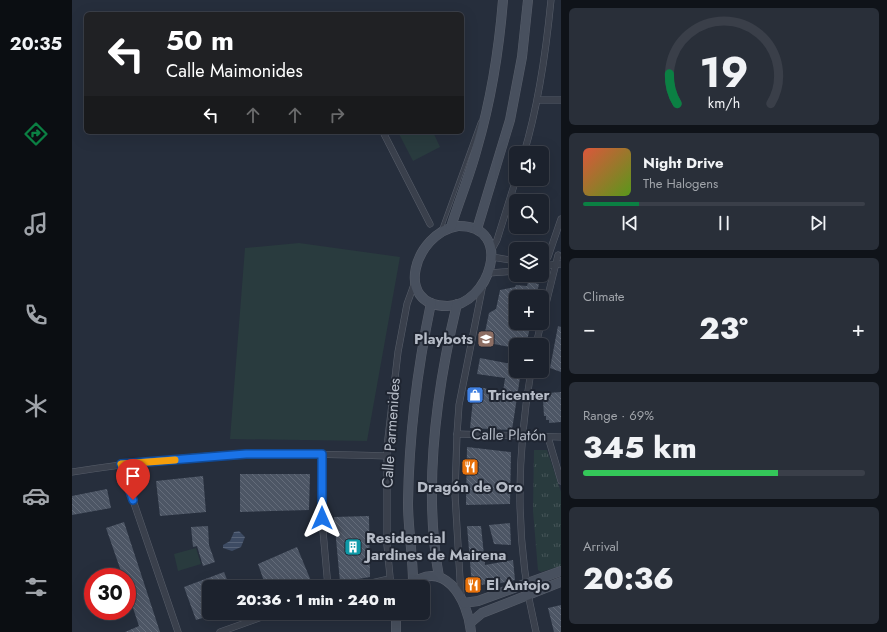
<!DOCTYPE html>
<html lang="en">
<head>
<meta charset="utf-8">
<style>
	:root { --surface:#1c222d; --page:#292f39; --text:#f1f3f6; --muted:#a0a4aa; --line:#3a3f49; --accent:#0b8043 }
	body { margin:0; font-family:Jost,sans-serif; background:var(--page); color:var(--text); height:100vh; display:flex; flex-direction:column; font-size:15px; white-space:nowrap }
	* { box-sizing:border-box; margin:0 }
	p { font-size:13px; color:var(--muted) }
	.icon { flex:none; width:22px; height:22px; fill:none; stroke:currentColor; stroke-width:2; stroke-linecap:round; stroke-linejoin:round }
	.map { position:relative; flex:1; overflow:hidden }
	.sheet { display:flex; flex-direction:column; gap:8px; padding:8px; background:#0f1319; width:326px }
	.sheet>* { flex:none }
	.banner { position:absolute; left:12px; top:12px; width:380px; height:122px; border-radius:6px; box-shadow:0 4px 16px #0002,0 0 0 1px var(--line); background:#202124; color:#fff; overflow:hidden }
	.buttons { position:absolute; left:437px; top:146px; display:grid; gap:8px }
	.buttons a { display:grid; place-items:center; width:40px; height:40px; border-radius:6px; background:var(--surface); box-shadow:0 4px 16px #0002,0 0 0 1px var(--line); font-size:20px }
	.speed { position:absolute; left:12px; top:568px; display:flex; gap:8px; font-size:20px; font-weight:700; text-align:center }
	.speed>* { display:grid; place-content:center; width:52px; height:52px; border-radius:50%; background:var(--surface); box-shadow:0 4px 16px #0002,0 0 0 1px var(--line); line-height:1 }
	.speed .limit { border:6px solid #d22; background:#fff; color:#111 }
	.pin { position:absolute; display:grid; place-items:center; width:34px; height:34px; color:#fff; margin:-41px -17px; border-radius:50% 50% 50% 0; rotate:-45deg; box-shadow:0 0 4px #0007 }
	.pin .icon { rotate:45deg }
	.me { position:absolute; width:44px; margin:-22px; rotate:0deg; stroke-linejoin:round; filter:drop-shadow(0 0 3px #0008) }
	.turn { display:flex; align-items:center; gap:14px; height:84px; padding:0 16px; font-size:18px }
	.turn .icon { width:52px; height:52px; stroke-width:2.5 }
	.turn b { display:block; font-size:28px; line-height:34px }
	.lanes { display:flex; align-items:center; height:38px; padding:0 16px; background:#0003; justify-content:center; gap:20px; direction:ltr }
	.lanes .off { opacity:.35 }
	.big { font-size:30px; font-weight:800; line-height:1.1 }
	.sheet .tile { flex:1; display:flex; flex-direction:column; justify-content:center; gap:6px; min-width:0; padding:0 14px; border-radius:6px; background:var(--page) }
	.sheet .dial { align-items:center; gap:0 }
	.dial svg { height:104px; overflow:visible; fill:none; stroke:var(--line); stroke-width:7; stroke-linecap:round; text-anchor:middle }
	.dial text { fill:var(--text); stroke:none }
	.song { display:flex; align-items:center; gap:12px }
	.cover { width:48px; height:48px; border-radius:6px; background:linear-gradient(135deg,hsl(10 70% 55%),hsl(90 70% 35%)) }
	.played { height:4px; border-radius:2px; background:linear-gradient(90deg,var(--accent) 20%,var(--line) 20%) }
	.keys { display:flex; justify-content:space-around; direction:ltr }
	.heat { display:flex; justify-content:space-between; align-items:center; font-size:22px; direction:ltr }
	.charge { height:6px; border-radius:3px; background:linear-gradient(90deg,#34c759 69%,var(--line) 0) }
	.trip { position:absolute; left:130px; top:580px; width:228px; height:40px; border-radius:6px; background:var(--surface); box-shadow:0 4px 16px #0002,0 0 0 1px var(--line); font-weight:800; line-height:40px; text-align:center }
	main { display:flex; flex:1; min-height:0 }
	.tab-bar { display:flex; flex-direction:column; width:72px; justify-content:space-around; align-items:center; background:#0b0e12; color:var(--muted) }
	.tab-bar .icon { width:28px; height:28px }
	.tab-bar .current { color:var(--accent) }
	.tab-bar b { font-size:18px; color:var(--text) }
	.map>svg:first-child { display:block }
	.grass { fill:#293b3e }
	.park { fill:url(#park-tufts) }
	.water { fill:url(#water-rules) }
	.building { fill:url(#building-back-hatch) }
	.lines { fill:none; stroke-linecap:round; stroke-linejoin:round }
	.lane-casing { stroke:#585e6a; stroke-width:4 }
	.street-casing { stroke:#585e6a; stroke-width:7 }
	.secondary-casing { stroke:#585e6a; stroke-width:10 }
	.lane { stroke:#3a404c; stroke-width:3 }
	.street { stroke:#3a404c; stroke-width:6 }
	.secondary { stroke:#48505e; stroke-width:9 }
	.route-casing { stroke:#114b97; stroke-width:10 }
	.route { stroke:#1a73e8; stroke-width:7 }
	.slow { stroke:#f59e0b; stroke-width:7 }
	.labels { text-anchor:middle; stroke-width:4; stroke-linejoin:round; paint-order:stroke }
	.poi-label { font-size:15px; font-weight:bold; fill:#b6bcc7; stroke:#1f2531; text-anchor:start }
	.street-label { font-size:15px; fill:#b6bcc7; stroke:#1f2531 }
</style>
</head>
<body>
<main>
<nav class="tab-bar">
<b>20:35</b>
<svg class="icon current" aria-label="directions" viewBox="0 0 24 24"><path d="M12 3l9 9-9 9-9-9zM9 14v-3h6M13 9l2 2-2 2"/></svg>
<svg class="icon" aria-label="music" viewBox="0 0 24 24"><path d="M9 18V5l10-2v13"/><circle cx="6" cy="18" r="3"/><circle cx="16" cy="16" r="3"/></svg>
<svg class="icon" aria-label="phone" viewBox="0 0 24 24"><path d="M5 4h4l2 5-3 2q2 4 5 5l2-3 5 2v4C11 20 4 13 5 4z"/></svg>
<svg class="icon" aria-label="climate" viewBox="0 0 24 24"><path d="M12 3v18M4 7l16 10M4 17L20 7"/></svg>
<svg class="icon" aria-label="car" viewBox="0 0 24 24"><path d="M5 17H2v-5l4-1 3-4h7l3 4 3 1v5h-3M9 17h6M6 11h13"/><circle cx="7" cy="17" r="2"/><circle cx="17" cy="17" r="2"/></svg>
<svg class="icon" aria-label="filters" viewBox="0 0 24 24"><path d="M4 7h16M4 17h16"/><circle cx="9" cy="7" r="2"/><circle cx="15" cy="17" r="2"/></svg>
</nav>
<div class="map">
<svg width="489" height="632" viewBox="0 0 489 632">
	<defs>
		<pattern id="park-tufts" width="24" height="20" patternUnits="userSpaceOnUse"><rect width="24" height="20" fill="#293b3e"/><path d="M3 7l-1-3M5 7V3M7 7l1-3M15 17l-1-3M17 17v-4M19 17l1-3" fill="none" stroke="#465558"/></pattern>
		<pattern id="water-rules" width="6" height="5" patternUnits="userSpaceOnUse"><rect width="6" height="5" fill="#3d4b63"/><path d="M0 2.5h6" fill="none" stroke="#576378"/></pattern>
		<pattern id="building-back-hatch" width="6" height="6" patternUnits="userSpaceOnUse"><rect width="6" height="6" fill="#4d5665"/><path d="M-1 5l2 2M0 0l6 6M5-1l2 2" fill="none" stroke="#646c7a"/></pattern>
	</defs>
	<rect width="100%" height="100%" fill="#262e3c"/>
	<g class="grass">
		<polygon points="326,132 361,132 368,147 341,161"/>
		<polygon points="227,243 328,257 295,441 158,439 173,248"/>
		<polygon points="124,548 129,564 106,571 102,554"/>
	</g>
	<polygon class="park" points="462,450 475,450 489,492 489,566 469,572 466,570 461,511"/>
	<polygon class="water" points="167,531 173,537 169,547 160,551 151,548 151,545 158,541 162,532"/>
	<g class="building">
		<polygon points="456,282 467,284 464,297 444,297 444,323 459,323 454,345 444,345 444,348 411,342 417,313 424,309 428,290 443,287 444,285 455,286"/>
		<polygon points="486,326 489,327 489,372 478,368"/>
		<polygon points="408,358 444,365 444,371 449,371 440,430 398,428 402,390 407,391 407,387 431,392 433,378 405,374"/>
		<polygon points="489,392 489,422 477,423 477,420 474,420 474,416 472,416 471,400 473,400 473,396 476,396 476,393"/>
		<polygon points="395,447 439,452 438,504 394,505"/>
		<polygon points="168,474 238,474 237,510 168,512"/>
		<polygon points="131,476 134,512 88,516 84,481"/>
		<polygon points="35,489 39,508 0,515 0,496"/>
		<polygon points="297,516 298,577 268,582 262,517"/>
		<polygon points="52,522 88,632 53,632 67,626 55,590 55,577 51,577 34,528"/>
		<polygon points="438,523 439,545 422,544 417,525"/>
		<polygon points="136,526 137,545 143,562 131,566 125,546 121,547 119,527"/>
		<polygon points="395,526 409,526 413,565 441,560 443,580 425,584 425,583 400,586"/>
		<polygon points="225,547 239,581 223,587 194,587 186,564"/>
		<polygon points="152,572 158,587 137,587 137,616 124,620 112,587"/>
		<polygon points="489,605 489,632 482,632 476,608"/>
	</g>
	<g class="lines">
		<g class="lane-casing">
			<polyline id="lane" points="369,230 408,122"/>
		</g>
		<g class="street-casing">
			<g id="street">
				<polyline points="466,100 489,100"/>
				<polyline points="311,132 358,224"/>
				<path d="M 452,153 C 467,103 474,52 479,0"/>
				<polyline points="420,249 425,240 444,179"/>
				<polyline points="420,257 444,261"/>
				<polyline points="476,257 489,219"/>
				<polyline points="470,266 489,264"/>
				<polyline points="417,273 444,271"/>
				<polyline points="470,320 486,255"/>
				<polyline points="464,345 469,323"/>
				<path d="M 459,371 C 444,460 443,544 464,632"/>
				<polyline points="385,434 489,437"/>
				<polyline points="476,437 489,481"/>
				<polyline points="250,454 251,531 256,587"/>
				<polyline points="49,465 106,632"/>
				<path d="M 0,472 C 58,463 116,456 175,454 C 222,453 268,455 315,456"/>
				<polyline points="282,587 317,579"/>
				<polyline points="319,587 315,545 315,447 326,352 335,304 343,282"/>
				<polyline points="389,596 383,494 385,434 387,405 411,284"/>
				<polyline points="148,632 201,613"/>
			</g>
		</g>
		<g class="secondary-casing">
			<g id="secondary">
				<path d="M 386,226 C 444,225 417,307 375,306 C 321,306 342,233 386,226 Z"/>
				<path d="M 379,227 C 387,201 398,175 405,148 C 419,100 427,50 431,0"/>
				<polyline points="405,229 438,120 450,57 456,0"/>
				<path d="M 367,577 C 351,488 364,391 385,304"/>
				<path d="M 341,582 C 341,556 336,529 336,503 C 337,434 345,370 359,303"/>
				<path d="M 336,587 C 371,555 396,599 399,632"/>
				<polyline points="392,603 406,601 489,571"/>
				<polyline points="324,613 324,632"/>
				<polyline points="398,623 410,613 489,582"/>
			</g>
		</g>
		<use href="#lane" class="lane"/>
		<use href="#street" class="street"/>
		<use href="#secondary" class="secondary"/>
	</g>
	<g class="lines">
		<g class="route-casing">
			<polyline id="route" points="61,500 49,464 174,454 250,454 250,518"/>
		</g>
		<use href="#route" class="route"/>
		<polyline class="slow" points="51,470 49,464 103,460"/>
	</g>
	<defs>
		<g id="school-square" transform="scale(0.9)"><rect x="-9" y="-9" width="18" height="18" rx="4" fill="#8d6e63" stroke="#1f2531"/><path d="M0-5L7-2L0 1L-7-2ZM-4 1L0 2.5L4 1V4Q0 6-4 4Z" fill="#fff"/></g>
		<g id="shop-square" transform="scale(0.9)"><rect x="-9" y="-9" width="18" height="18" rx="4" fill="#3f7fe0" stroke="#1f2531"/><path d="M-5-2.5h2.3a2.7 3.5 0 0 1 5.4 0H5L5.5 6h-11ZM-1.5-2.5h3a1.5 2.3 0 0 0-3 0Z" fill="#fff"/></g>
		<g id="restaurant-square" transform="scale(0.9)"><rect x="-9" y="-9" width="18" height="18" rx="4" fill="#e8710a" stroke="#1f2531"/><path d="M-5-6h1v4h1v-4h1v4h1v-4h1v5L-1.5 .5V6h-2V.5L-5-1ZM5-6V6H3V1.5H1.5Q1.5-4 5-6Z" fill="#fff"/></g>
		<g id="building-square" transform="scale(0.9)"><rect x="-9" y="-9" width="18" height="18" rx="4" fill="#0f9aa8" stroke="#1f2531"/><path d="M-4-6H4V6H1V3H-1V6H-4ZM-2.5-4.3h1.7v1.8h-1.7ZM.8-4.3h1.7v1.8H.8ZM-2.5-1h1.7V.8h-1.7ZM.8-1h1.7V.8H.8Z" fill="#fff"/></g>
	</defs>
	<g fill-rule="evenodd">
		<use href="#school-square" x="414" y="339"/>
		<use href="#shop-square" x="403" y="395"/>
		<use href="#restaurant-square" x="398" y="467"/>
		<use href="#building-square" x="281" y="547"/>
		<use href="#restaurant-square" x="401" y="585"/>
	</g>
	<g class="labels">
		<g class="poi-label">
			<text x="401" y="344" text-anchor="end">Playbots</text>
			<text x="416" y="400">Tricenter</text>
			<text x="398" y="492" text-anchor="middle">Dragón de Oro</text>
			<text x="294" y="543">Residencial<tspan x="294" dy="17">Jardines de Mairena</tspan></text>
			<text x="414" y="590">El Antojo</text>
		</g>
		<g class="street-label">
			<text transform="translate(319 433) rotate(-86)" y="5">Calle Parmenides</text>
			<text transform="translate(437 435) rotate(1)" y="5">Calle Platón</text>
		</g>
	</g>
</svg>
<div class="buttons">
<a><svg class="icon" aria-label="sound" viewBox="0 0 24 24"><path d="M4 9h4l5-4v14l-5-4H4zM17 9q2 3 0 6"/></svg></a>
<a><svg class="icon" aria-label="search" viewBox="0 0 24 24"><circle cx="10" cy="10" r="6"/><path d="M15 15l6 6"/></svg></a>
<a><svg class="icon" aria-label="layers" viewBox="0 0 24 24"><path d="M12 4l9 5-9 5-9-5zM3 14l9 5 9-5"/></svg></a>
<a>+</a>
<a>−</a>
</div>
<div class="speed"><div class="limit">30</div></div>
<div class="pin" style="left:61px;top:500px;background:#d93025"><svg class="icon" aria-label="arrive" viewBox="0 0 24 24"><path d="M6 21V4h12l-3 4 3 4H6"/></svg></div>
<svg class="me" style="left:250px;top:518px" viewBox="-20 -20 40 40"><path d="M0-17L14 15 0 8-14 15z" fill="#1a73e8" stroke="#fff" stroke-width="4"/></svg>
<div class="trip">20:36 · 1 min · 240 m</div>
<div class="banner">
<div class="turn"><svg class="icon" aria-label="left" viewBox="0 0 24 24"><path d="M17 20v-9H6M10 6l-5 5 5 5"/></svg><div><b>50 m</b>Calle Maimonides</div></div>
<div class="lanes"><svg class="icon" aria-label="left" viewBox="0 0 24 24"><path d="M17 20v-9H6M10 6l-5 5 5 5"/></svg><svg class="icon off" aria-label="ahead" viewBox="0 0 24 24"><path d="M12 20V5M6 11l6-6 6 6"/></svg><svg class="icon off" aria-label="ahead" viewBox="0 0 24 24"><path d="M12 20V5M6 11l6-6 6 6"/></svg><svg class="icon off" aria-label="right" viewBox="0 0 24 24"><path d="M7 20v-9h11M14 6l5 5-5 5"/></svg></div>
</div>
</div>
<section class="sheet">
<div class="tile dial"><svg viewBox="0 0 100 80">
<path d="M14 69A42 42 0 1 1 86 69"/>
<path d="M14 69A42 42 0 0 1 8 46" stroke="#0b8043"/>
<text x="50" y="56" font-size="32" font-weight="700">19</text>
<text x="50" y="72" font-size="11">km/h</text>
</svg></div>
<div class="tile">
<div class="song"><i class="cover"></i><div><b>Night Drive</b><p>The Halogens</p></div></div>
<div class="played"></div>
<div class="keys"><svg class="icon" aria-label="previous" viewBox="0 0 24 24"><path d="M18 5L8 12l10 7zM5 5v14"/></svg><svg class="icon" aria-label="pause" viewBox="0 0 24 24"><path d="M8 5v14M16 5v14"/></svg><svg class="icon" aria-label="next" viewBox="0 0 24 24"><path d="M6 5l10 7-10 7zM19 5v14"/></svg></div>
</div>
<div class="tile"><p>Climate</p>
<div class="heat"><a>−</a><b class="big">23°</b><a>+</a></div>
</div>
<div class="tile"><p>Range · 69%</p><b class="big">345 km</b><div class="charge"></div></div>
<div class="tile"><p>Arrival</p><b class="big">20:36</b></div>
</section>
</main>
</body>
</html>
